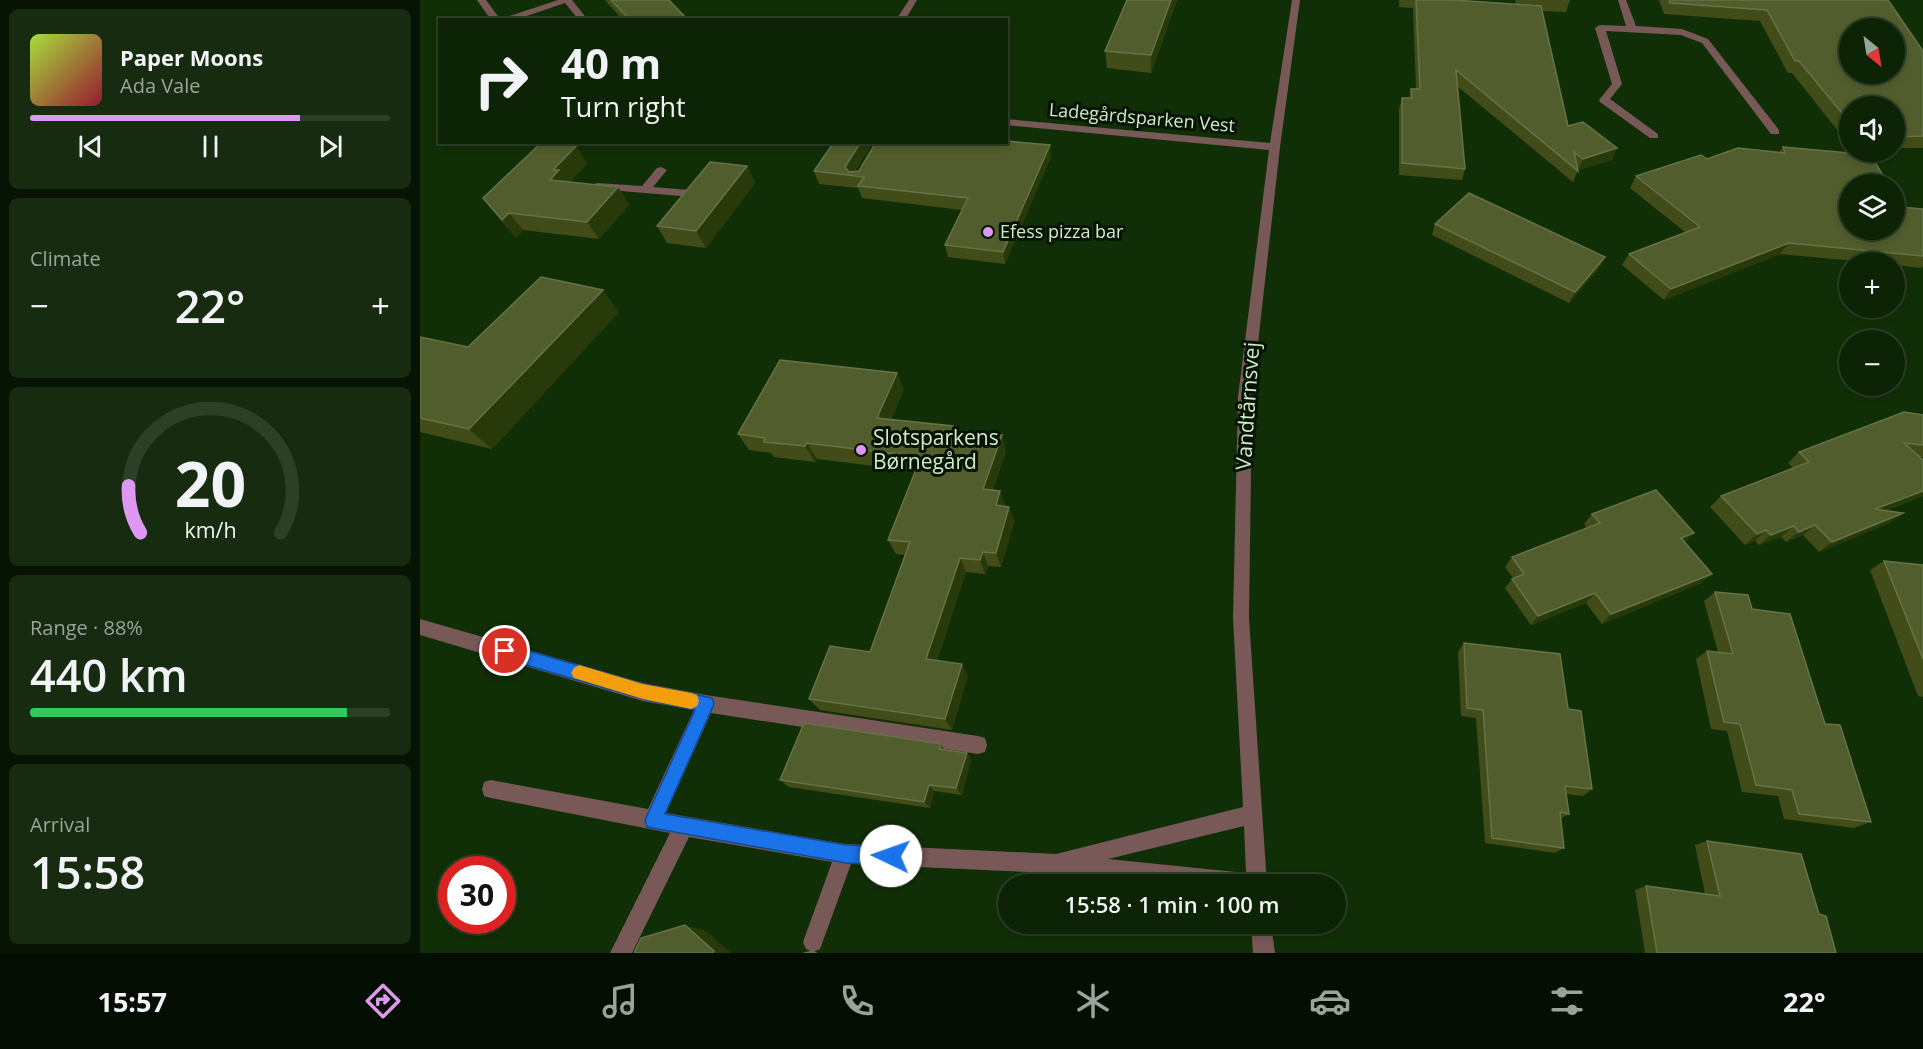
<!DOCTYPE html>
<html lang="en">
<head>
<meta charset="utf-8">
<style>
	:root { --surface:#0d2305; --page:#162b0f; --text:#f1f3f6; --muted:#9aa49a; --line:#2d4027; --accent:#df98f1 }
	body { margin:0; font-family:"Open Sans",sans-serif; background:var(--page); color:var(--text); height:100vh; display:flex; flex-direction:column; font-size:22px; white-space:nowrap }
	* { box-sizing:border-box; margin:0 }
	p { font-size:20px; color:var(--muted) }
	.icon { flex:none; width:33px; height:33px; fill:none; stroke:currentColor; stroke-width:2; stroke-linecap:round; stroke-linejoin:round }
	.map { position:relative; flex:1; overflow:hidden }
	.side { display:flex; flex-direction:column; gap:9px; padding:9px; background:#071303; width:420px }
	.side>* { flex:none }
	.top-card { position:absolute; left:18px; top:18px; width:570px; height:126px; border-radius:0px; box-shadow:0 3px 9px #0003,0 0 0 2px var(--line); background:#0d2305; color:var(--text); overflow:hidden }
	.needle { width:39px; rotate:150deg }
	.fabs { position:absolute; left:1419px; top:18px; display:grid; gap:12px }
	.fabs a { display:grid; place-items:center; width:66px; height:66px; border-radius:50%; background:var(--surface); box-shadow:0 3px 9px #0003,0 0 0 2px var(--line); font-size:30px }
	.speed { position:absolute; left:18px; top:856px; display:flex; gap:12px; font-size:30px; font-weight:700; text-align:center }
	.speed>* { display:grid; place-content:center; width:78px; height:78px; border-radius:50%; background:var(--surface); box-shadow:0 3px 9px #0003,0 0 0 2px var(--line); line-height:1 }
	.speed .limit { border:9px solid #d22; background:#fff; color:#111 }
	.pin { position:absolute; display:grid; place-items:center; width:51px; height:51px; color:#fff; margin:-26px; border:3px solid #fff; border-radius:50%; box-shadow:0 2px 6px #0007 }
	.me { position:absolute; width:66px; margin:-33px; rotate:273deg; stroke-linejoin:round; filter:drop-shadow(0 0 4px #0008) }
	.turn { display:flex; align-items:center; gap:21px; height:126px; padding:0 24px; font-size:27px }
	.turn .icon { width:78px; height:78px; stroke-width:2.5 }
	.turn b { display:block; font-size:42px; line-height:51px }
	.big { font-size:45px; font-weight:600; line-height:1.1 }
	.side .widget { flex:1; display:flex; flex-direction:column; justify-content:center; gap:9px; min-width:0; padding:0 21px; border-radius:9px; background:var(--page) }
	.side .dial { align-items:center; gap:0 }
	.dial svg { height:156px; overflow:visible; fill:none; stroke:var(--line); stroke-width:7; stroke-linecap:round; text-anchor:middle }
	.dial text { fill:var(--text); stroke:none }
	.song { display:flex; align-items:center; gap:18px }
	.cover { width:72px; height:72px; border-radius:9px; background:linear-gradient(135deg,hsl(80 70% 55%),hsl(350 70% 35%)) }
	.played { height:6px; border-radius:3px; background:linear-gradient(90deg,var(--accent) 75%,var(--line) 75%) }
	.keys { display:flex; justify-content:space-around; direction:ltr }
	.heat { display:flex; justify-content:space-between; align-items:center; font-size:33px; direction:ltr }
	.charge { height:9px; border-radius:4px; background:linear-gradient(90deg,#34c759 88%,var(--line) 0) }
	.trip { position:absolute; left:578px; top:874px; width:348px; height:60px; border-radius:30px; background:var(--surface); box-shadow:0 3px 9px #0003,0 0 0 2px var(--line); font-weight:600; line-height:60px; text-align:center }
	.dock { display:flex; height:96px; justify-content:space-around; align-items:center; background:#050e02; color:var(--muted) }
	.dock .icon { width:42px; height:42px }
	.dock .selected { color:var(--accent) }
	.dock b { font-size:27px; color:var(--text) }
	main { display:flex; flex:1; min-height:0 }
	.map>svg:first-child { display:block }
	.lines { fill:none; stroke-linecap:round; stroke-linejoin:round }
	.minor { fill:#785958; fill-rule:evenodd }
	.wall { fill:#424c19 }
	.shaded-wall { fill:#28390a }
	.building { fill:#515d2d; stroke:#667346; stroke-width:1.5; fill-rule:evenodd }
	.route { fill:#1a73e8; stroke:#114b97; stroke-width:1.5 }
	.slow { fill:#f59e0b }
	.poi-dot { fill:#df98f1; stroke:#051402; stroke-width:2 }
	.labels { text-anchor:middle; stroke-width:6; stroke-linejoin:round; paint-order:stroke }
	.far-street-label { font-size:18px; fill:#d2eacc; stroke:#051402 }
	.far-poi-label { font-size:18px; fill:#d2eacc; stroke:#051402; text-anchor:start }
	.street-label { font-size:21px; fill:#d2eacc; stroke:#051402 }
	.poi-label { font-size:21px; fill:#d2eacc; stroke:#051402; text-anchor:start }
</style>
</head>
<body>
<main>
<section class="side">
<div class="widget">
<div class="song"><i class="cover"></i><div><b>Paper Moons</b><p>Ada Vale</p></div></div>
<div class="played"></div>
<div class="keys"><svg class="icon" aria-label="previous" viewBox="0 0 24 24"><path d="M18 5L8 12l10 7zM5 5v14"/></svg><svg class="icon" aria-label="pause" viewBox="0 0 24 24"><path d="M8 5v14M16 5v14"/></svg><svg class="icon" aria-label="next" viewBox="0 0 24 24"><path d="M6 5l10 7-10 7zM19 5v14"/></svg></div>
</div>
<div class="widget"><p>Climate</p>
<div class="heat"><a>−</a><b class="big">22°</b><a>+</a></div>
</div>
<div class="widget dial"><svg viewBox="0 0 100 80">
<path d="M14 69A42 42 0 1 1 86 69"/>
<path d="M14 69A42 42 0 0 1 8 45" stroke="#df98f1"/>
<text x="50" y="56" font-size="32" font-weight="700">20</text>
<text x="50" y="72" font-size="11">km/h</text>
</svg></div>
<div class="widget"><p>Range · 88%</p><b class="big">440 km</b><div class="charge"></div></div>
<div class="widget"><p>Arrival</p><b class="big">15:58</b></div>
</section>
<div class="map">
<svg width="1503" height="953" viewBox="0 0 1503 953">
	<rect width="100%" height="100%" fill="#112f07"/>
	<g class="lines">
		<g class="minor">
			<polygon points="57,0 66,0 80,19 138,0 152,0 168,20 159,20 145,3 95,20 71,20"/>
			<polygon points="489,0 497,0 485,20 476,20"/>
			<path d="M 872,0 L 880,0 L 860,147 L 832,397 L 829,618 L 847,885 L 748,885 L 631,873 L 431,864 L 400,949 L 393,952 L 386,949 L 383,942 L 412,862 L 269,837 L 212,953 L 190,953 L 250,833 L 71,798 L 64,796 L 62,789 L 64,782 L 71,780 L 228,809 L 274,710 L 223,701 L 0,635 L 0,619 L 223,683 L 286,695 L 558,736 L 565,738 L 567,745 L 565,752 L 558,754 L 291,713 L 246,813 L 425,844 L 636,854 L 823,807 L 813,618 L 818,397 L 849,150 L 586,125 L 586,119 L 850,143 ZM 824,826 L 826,873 L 688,859 Z"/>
			<polygon points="1198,0 1206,0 1216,26 1262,29 1288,39 1359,130 1359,134 1351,134 1282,43 1261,35 1186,31 1202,84 1190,99 1238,134 1238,138 1230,138 1180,102 1179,100 1192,84 1175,28 1180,25 1206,26"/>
			<polygon points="241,167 247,170 233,187 269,190 273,191 273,197 177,189 171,186 177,183 222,186 237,168"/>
			<polygon points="831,924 851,924 855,953 833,953"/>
		</g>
	</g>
	<g class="wall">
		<polygon points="185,0 249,0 268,20 203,20"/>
		<polygon points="707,0 757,0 731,73 687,68 685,51"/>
		<polygon points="979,0 1034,0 1096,4 1095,0 1150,0 1146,12 1122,11 1148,126 1192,160 1158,170 1153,182 1037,86 1045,169 1042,180 979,175 979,109 982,98 989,98 991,89 996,89 993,8 979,7"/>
		<polygon points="1239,0 1468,0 1503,51 1503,148 1474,148 1474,106 1430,106 1430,146 1372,73 1368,73 1340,21 1244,14"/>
		<polygon points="414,142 453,142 434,172 631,157 585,264 528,257 525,245 542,210 442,198 438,188 399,184 394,171"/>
		<polygon points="156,146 167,164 150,182 198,187 209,205 179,239 103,230 96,238 63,198"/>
		<polygon points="1363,147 1480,207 1503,209 1503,266 1501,268 1474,265 1474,262 1446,262 1360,254 1244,300 1202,265 1209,254 1265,232 1210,188 1216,176 1287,159 1359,152"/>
		<polygon points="327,166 335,183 286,248 247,243 237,226"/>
		<polygon points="1015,224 1185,257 1179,268 1149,303 1012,235"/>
		<polygon points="199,312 72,449 0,432 0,337 48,347"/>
		<polygon points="484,389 471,419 534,430 586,451 573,490 580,491 585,506 589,507 594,522 581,567 568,566 565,574 546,572 517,660 548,675 532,730 400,710 389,699 450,652 485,555 476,554 468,540 496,471 397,459 395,462 354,457 351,453 329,450 318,434"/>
		<polygon points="1503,415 1503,457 1500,457 1503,460 1503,496 1465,511 1483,513 1469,523 1399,552 1383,535 1366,542 1361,537 1339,545 1335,541 1325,545 1290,507 1301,496 1373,468 1368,463 1379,452"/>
		<polygon points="1172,514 1264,542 1292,574 1281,583 1182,624 1166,603 1111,625 1085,588 1093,578 1085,567 1092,557 1167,528 1164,524"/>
		<polygon points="1464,561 1503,565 1503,697 1498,696 1450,570"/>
		<polygon points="1295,592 1332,609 1451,822 1434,828 1364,819 1358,796 1322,792 1307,731 1291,729 1276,659 1287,651 1298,652 1284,601"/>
		<polygon points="1044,643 1148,709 1172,789 1163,796 1146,794 1149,814 1140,819 1144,848 1135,853 1065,843 1056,718 1041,716 1038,652"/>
		<polygon points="521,744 525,750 547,753 551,760 542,795 514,791 510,808 369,787 360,780"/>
		<polygon points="1287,841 1399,914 1416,953 1225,953 1215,890 1226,886 1285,894 1275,845"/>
	</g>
	<g class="shaded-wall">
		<polygon points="751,0 757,0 731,73 731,55"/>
		<polygon points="441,142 453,142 431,175 425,167"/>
		<polygon points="630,145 631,157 585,264 583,252"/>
		<polygon points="156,146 167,164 148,184 130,180 133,170"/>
		<polygon points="1197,148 1192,160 1158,170 1163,159"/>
		<polygon points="327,166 335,183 286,248 276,231"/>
		<polygon points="198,187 209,205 179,239 167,222"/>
		<polygon points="89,213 103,230 96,238 82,220"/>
		<polygon points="1369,243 1360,254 1244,300 1251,289"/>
		<polygon points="1185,257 1179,268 1149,303 1155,292"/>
		<polygon points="183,290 199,312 72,449 49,429"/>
		<polygon points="477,373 484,389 464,433 457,418"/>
		<polygon points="582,435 586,451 568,504 563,489"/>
		<polygon points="387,443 397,459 395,462 385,446"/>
		<polygon points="580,491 585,506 576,505"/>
		<polygon points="1503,491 1503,496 1441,520 1455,509"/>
		<polygon points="589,507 594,522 581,567 576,553"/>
		<polygon points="1483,513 1469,523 1399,552 1412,542"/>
		<polygon points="1395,525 1383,535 1366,542 1379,532"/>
		<polygon points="1374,526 1361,537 1339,545 1351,535"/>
		<polygon points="1346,530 1335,541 1325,545 1337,534"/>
		<polygon points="1274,533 1264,543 1261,538"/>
		<polygon points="563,552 568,566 565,574 560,560"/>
		<polygon points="540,558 546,572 513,671 506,659"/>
		<polygon points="1292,574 1281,583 1182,624 1191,614"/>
		<polygon points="1175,593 1166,603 1111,625 1118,616"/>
		<polygon points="542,664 548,675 532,730 525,719"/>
		<polygon points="547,753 551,760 542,795 536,788"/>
		<polygon points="509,785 514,791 510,808 504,802"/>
		<polygon points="265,925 286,931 311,953 293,953"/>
	</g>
	<g class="building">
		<polygon points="191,0 249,0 268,20 210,20"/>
		<polygon points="707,0 751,0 731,55 685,51"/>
		<polygon points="996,0 1034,0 1121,6 1148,126 1163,122 1197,148 1163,159 1154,152 1158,171 1036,70 1045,169 982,163 982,98 992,98 991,89 1000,89"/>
		<path d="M 1249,0 L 1468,0 L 1503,51 L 1503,136 L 1474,137 L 1474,106 L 1430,106 L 1430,123 L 1379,61 L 1375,61 L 1347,10 L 1250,3 ZM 1430,28 L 1474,28 L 1474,74 L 1430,74 Z"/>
		<polygon points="586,141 630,145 583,252 525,245 548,198 438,186 444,177 394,171 414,142 441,142 425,167 429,172 439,171 456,142 586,142"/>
		<polygon points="121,143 156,146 133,170 139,170 130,180 198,187 167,222 89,213 82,220 63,198"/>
		<polygon points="1363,147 1451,155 1468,184 1430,184 1430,230 1474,230 1474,196 1480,207 1503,209 1503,256 1369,243 1251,289 1209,254 1280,227 1216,176 1281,155 1287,159 1318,148 1365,153"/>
		<polygon points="290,162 327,166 276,231 237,226"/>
		<polygon points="1049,193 1185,257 1155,292 1015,224"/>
		<polygon points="121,277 183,290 49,429 0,418 0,337 48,347"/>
		<polygon points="360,360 477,373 457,418 533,426 532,430 582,435 563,489 580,491 576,505 589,507 576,553 563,552 560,560 540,558 506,659 542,664 525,719 389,699 410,646 450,652 490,542 468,540 501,457 387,443 385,446 344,442 345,438 318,434"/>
		<polygon points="1484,412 1503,415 1503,445 1484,443 1503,460 1503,491 1455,509 1483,513 1412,542 1395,525 1379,532 1374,526 1351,535 1346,530 1337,534 1301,496 1389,462 1379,452"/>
		<polygon points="1236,490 1274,533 1261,538 1292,574 1191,614 1175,593 1118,616 1092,579 1104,574 1092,557 1180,523 1172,514"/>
		<polygon points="1464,561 1503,565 1503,659"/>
		<polygon points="1295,592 1328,595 1332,609 1370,614 1405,724 1420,725 1451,822 1379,814 1372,790 1336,785 1320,724 1304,722 1287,651 1313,654"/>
		<polygon points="1044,643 1140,654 1148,709 1161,711 1172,789 1145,786 1149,814 1140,812 1144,848 1072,838 1063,710 1047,708"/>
		<polygon points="384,723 521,744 519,749 547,753 536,788 509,785 504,802 360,780"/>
		<polygon points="1287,841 1381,854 1399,914 1406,916 1416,953 1237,953 1226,886 1300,896"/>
		<polygon points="265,925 294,951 293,953 214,953 221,938"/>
		<polygon points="393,951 396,953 384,953"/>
	</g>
	<polygon class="route" points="85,644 223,684 292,698 294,704 245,814 426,845 471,847 478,849 480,856 478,862 471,865 426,863 227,827 225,820 275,710 223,699 85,659 80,657 78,651 80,646"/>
	<polygon class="slow" points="159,665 223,684 271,693 277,695 279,701 277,706 271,709 223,699 154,678 151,673 154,668"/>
	<g class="poi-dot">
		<circle cx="568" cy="232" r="6"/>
		<circle cx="441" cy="450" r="6"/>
	</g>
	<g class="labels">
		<g class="far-street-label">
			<text transform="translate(722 118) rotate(5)" y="6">Ladegårdsparken Vest</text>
		</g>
		<g class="far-poi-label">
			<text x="580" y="238">Efess pizza bar</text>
		</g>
		<g class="street-label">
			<text transform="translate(828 406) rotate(-86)" y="7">Vandtårnsvej</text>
		</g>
		<g class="poi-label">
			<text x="453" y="445">Slotsparkens<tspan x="453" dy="24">Børnegård</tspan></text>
		</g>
	</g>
</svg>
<div class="fabs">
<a><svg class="needle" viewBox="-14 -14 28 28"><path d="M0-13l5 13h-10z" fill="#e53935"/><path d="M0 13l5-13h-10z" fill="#9aa49a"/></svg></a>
<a><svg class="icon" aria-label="sound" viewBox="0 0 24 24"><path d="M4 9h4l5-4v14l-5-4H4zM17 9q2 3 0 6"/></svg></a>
<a><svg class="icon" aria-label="layers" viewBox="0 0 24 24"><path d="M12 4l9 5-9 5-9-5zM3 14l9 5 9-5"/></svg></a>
<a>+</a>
<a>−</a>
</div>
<div class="speed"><div class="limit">30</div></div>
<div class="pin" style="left:85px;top:651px;background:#d93025"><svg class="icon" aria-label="arrive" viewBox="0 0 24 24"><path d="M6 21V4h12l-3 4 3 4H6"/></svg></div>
<svg class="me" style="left:471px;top:856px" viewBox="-20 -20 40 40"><circle r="19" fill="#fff"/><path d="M0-13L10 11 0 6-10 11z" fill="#1a73e8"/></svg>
<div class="trip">15:58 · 1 min · 100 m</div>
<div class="top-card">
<div class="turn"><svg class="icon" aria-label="right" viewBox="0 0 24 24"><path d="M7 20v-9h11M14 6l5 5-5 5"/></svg><div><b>40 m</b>Turn right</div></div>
</div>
</div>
</main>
<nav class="dock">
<b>15:57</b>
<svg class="icon selected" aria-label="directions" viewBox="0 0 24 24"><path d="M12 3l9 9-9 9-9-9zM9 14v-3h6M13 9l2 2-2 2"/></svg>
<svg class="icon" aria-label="music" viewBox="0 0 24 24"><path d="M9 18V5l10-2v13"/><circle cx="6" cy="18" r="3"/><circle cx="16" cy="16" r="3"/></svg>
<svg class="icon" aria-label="phone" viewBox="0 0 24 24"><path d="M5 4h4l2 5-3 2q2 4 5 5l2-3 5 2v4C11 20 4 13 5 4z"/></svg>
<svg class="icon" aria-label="climate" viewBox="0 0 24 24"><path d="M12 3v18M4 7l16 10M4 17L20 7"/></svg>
<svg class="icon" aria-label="car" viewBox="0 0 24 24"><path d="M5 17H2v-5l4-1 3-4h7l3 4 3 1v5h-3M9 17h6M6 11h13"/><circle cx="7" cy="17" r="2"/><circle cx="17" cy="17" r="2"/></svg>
<svg class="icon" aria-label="filters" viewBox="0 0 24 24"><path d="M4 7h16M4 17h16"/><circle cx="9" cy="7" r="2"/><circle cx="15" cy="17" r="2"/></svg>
<b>22°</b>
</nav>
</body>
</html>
